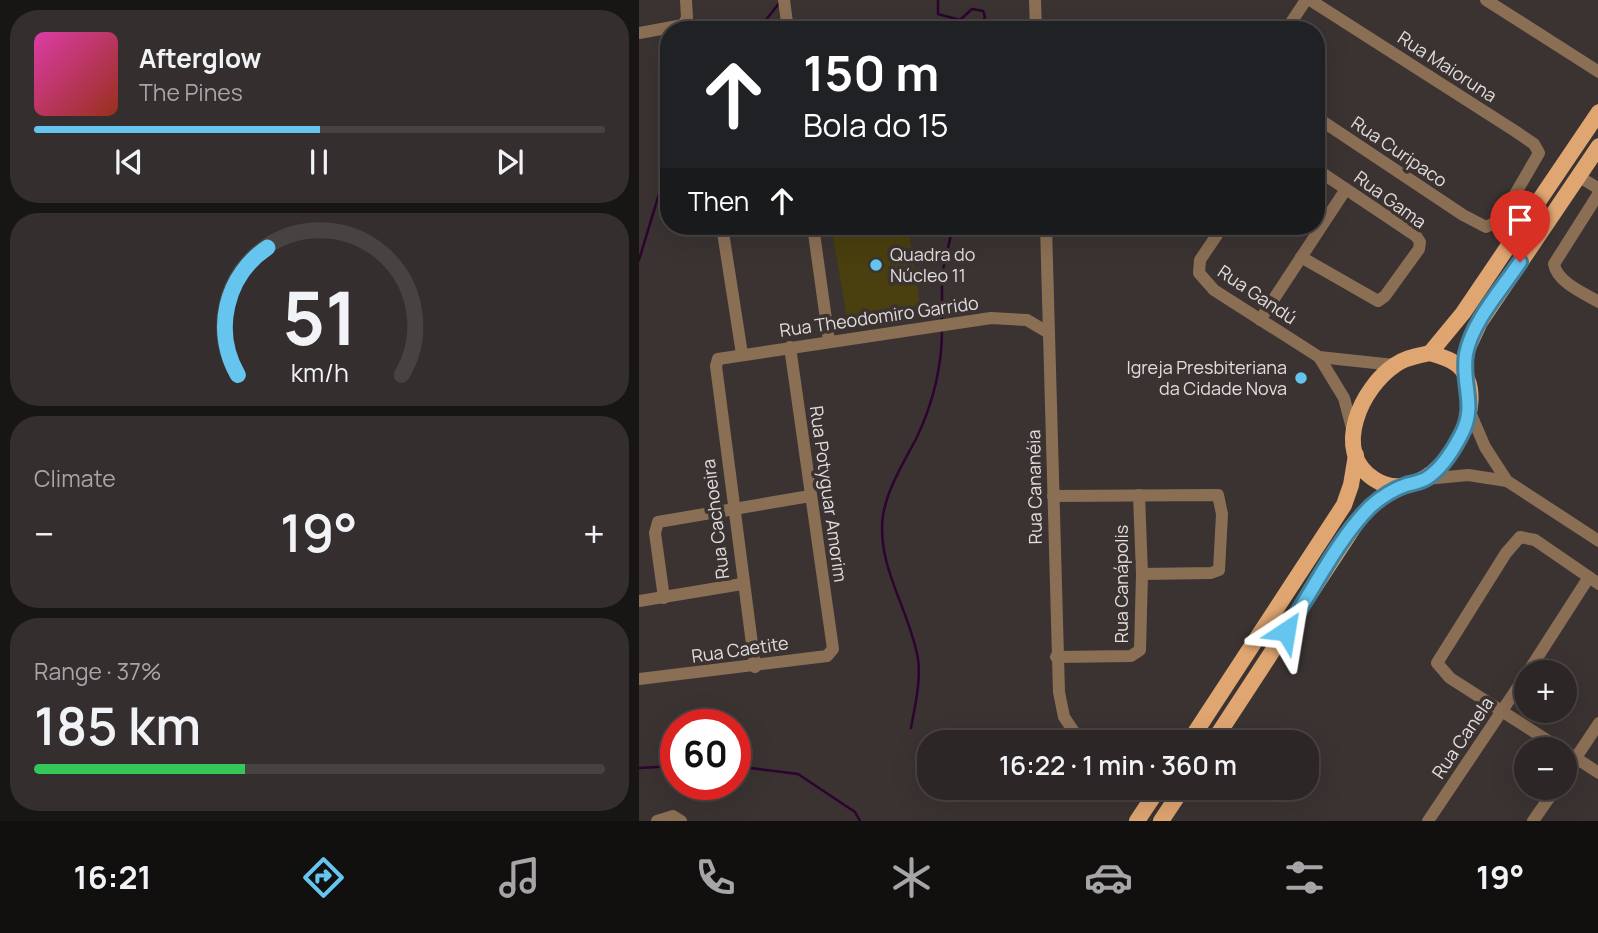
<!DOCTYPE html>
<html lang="en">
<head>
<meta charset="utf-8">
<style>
	:root { --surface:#2c2626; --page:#342e2e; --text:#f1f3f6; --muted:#a6a5a7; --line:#484343; --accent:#65c5ef }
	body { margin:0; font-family:Manrope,sans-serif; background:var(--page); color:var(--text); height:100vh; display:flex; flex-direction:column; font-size:26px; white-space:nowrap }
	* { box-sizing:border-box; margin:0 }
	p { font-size:23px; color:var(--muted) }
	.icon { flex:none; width:38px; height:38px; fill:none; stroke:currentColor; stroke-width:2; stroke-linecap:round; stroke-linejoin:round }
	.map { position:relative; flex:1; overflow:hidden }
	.details { display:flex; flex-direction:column; gap:10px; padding:10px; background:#181515; width:639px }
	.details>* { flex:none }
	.top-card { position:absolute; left:21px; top:21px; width:665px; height:214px; border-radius:28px; box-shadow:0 7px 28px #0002,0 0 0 2px var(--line); background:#202124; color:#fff; overflow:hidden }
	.tools { position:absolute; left:875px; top:660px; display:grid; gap:14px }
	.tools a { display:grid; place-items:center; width:63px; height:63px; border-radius:50%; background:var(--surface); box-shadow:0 7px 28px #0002,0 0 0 2px var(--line); font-size:35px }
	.speed { position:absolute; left:21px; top:709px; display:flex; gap:14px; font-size:35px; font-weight:700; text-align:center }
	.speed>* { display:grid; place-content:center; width:91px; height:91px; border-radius:50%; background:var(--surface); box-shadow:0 7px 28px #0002,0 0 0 2px var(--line); line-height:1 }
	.speed .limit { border:10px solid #d22; background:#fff; color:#111 }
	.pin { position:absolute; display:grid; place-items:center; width:60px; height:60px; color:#fff; margin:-72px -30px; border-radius:50% 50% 50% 0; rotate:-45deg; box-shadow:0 0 7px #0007 }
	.pin .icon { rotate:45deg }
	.me { position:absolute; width:77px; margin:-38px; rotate:33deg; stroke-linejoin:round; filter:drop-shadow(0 0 5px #0008) }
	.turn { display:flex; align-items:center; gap:24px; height:147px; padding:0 28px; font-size:32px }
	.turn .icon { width:91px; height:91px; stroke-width:2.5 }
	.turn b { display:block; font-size:49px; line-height:60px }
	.then { display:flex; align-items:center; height:66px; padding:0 28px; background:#0003; gap:14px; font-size:26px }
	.big { font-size:52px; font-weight:600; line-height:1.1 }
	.details .widget { flex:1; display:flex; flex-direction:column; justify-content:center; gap:10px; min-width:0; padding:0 24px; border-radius:28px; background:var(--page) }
	.details .dial { align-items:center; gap:0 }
	.dial svg { height:182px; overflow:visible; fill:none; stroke:var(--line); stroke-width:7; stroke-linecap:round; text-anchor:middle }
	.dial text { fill:var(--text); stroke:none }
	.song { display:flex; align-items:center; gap:21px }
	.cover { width:84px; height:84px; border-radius:10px; background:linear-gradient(135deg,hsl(320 70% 55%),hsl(10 70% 35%)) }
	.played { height:7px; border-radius:4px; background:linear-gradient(90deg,var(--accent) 50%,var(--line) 50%) }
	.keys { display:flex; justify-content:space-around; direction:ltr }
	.heat { display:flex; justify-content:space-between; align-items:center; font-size:38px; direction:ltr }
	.charge { height:10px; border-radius:5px; background:linear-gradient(90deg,#34c759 37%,var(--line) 0) }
	.trip { position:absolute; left:278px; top:730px; width:402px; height:70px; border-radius:28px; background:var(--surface); box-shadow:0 7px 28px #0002,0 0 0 2px var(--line); font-weight:600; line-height:70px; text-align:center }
	.menu { display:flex; height:112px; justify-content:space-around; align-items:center; background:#120f0f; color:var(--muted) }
	.menu .icon { width:49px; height:49px }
	.menu .on { color:var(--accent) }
	.menu b { font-size:32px; color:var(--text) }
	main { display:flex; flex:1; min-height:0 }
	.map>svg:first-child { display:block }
	.green { fill:#4a3f0e }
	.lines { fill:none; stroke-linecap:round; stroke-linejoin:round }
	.stream { stroke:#2d032f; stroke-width:2.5 }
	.minor { stroke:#8b6f55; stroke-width:12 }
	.major { stroke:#e0a671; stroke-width:16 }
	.route-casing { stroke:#42809b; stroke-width:18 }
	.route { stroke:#65c5ef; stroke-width:12 }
	.poi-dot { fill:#65c5ef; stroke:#3a3332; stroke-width:2.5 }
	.labels { text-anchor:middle; stroke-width:7; stroke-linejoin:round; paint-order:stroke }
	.street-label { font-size:18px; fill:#e2dddc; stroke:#3a3332 }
	.poi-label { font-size:18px; fill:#e2dddc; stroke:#3a3332; text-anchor:start }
</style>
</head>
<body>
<main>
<section class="details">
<div class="widget">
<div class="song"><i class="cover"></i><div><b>Afterglow</b><p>The Pines</p></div></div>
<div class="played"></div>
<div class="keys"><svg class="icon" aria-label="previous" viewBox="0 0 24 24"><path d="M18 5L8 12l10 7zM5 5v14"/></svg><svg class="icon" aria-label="pause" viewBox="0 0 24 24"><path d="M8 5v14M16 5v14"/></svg><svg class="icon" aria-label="next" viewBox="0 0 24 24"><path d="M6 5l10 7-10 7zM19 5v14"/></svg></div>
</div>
<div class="widget dial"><svg viewBox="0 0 100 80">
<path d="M14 69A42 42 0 1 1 86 69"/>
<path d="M14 69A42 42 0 0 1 27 13" stroke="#65c5ef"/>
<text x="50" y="56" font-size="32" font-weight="700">51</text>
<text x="50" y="72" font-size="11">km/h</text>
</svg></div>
<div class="widget"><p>Climate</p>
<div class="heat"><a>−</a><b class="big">19°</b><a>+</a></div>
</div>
<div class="widget"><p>Range · 37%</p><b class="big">185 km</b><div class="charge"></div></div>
</section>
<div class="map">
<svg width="960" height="821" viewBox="0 0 960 821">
	<rect width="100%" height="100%" fill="#3a3332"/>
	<polygon class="green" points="192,226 269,226 281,305 208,318"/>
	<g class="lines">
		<g class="stream">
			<polyline points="299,0 299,14 321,20 333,9 344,11 346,17 341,27 344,30"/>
			<polyline points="119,30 141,2"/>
			<polyline points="0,260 30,161"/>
			<polyline points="303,323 303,274 314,226"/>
			<path d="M 272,728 C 276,706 282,681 279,659 C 271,610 237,567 244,515 C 249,487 265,462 278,437 C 294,403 303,367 303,329"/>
			<polyline points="96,766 159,774 216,812 221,821"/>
			<polyline points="0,768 37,766"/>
		</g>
		<g class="minor">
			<polyline points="145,0 149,30"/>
			<polyline points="396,0 397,30"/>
			<polyline points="671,0 876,131 895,144 900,153 861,220 847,227 824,215 677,117"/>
			<polyline points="847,0 960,72"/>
			<polyline points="647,30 667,0"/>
			<polyline points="0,33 44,25 48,18 47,0"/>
			<polyline points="939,176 960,189"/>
			<path d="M 960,193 L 915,264 C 918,282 944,293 960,302"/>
			<polyline points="83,226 103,354"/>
			<polyline points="174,226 190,341"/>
			<polyline points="407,226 420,692 425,717 442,742"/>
			<polyline points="584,226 561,260 560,273 575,290 680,357 755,365"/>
			<polyline points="662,257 739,301 746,296 780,249 781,242 777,236 677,169"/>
			<polyline points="621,320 707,189"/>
			<polyline points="680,357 705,398 714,432"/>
			<polyline points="831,412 846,447 868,481 960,541"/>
			<polyline points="787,479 829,475 868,481"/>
			<polyline points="414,496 579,495 583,514 580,570 572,573 503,574"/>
			<polyline points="25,598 16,533 19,522 171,496"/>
			<polyline points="0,601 103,584"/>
			<polyline points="417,657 492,656 501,650 503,574 500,495"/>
			<polyline points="116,667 77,366 79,359 352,318 388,320 410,333"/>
			<polyline points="889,672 950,577"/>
			<polyline points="0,679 188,656 194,649 151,347"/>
			<polyline points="922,749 811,678 798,663 867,553 881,537 896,540 960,584"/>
			<polyline points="932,755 960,773"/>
			<polyline points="926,774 960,723"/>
			<polyline points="502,788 514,796"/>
			<polyline points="18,821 34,816 42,821"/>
			<polyline points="789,821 887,675"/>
			<polyline points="894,821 917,788"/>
		</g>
		<g class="major">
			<path d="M 791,353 C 803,357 817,360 824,371 C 854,415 788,514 735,479 C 692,451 723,387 756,365 C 767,357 779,356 791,353 Z"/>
			<polyline points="791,353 824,313 960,112"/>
			<polyline points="825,372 828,350 841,322 960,146"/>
			<polyline points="550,742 705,505 712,485 717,455"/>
			<polyline points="574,742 720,519 740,499 764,486"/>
			<polyline points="498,821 520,788"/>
			<polyline points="522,821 544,788"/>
		</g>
	</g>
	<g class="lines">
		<g class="route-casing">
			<path id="route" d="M 647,631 C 673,592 699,539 731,507 C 741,498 755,489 767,485 C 774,483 782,482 788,478 C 802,469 813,452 821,437 C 839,406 822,385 827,354 C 833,322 863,289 881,262"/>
		</g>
		<use href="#route" class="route"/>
	</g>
	<g class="poi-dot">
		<circle cx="237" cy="265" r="7"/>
		<circle cx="662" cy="378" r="7"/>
	</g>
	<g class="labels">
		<g class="street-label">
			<text transform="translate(808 67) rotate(33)" y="6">Rua Maioruna</text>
			<text transform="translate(760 152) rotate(34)" y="6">Rua Curipaco</text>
			<text transform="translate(751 200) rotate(36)" y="6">Rua Gama</text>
			<text transform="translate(618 295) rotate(34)" y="6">Rua Gandú</text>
			<text transform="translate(240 317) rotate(-8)" y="6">Rua Theodomiro Garrido</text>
			<text transform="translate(396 487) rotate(-91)" y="6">Rua Cananéia</text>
			<text transform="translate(189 494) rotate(82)" y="6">Rua Potyguar Amorim</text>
			<text transform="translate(77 519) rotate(-97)" y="6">Rua Cachoeira</text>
			<text transform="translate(483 584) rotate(-90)" y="6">Rua Canápolis</text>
			<text transform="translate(101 650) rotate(-8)" y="6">Rua Caetite</text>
			<text transform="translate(824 738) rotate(-56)" y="6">Rua Canela</text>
		</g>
		<g class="poi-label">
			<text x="251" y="261">Quadra do<tspan x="251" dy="21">Núcleo 11</tspan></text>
			<text x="648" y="374" text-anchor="end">Igreja Presbiteriana<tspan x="648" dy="21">da Cidade Nova</tspan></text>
		</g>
	</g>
</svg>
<div class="tools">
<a>+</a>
<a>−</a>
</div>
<div class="speed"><div class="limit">60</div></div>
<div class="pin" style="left:881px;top:262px;background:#d93025"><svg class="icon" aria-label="arrive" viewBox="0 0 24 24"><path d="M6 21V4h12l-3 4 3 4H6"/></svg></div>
<svg class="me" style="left:647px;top:631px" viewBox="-20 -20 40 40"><path d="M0-17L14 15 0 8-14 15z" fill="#65c5ef" stroke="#fff" stroke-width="4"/></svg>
<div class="trip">16:22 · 1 min · 360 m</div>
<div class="top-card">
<div class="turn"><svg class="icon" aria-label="ahead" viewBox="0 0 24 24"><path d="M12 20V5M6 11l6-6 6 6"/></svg><div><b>150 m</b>Bola do 15</div></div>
<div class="then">Then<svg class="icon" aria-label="ahead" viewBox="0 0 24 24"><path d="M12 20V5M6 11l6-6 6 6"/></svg></div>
</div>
</div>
</main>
<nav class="menu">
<b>16:21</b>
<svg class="icon on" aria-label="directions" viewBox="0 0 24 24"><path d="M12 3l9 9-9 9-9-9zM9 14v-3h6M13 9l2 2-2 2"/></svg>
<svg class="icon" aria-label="music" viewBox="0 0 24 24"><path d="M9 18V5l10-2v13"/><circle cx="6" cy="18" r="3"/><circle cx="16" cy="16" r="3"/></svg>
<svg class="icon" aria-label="phone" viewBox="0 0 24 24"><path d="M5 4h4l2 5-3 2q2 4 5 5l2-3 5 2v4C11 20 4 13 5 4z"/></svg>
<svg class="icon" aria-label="climate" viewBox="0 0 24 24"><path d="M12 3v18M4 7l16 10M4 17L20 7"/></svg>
<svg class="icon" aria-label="car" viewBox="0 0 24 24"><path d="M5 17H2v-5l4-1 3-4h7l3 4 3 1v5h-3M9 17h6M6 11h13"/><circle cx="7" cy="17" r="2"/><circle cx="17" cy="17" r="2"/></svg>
<svg class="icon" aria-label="filters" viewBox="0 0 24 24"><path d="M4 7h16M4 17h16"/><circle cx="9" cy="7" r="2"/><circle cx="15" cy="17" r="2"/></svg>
<b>19°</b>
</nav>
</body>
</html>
